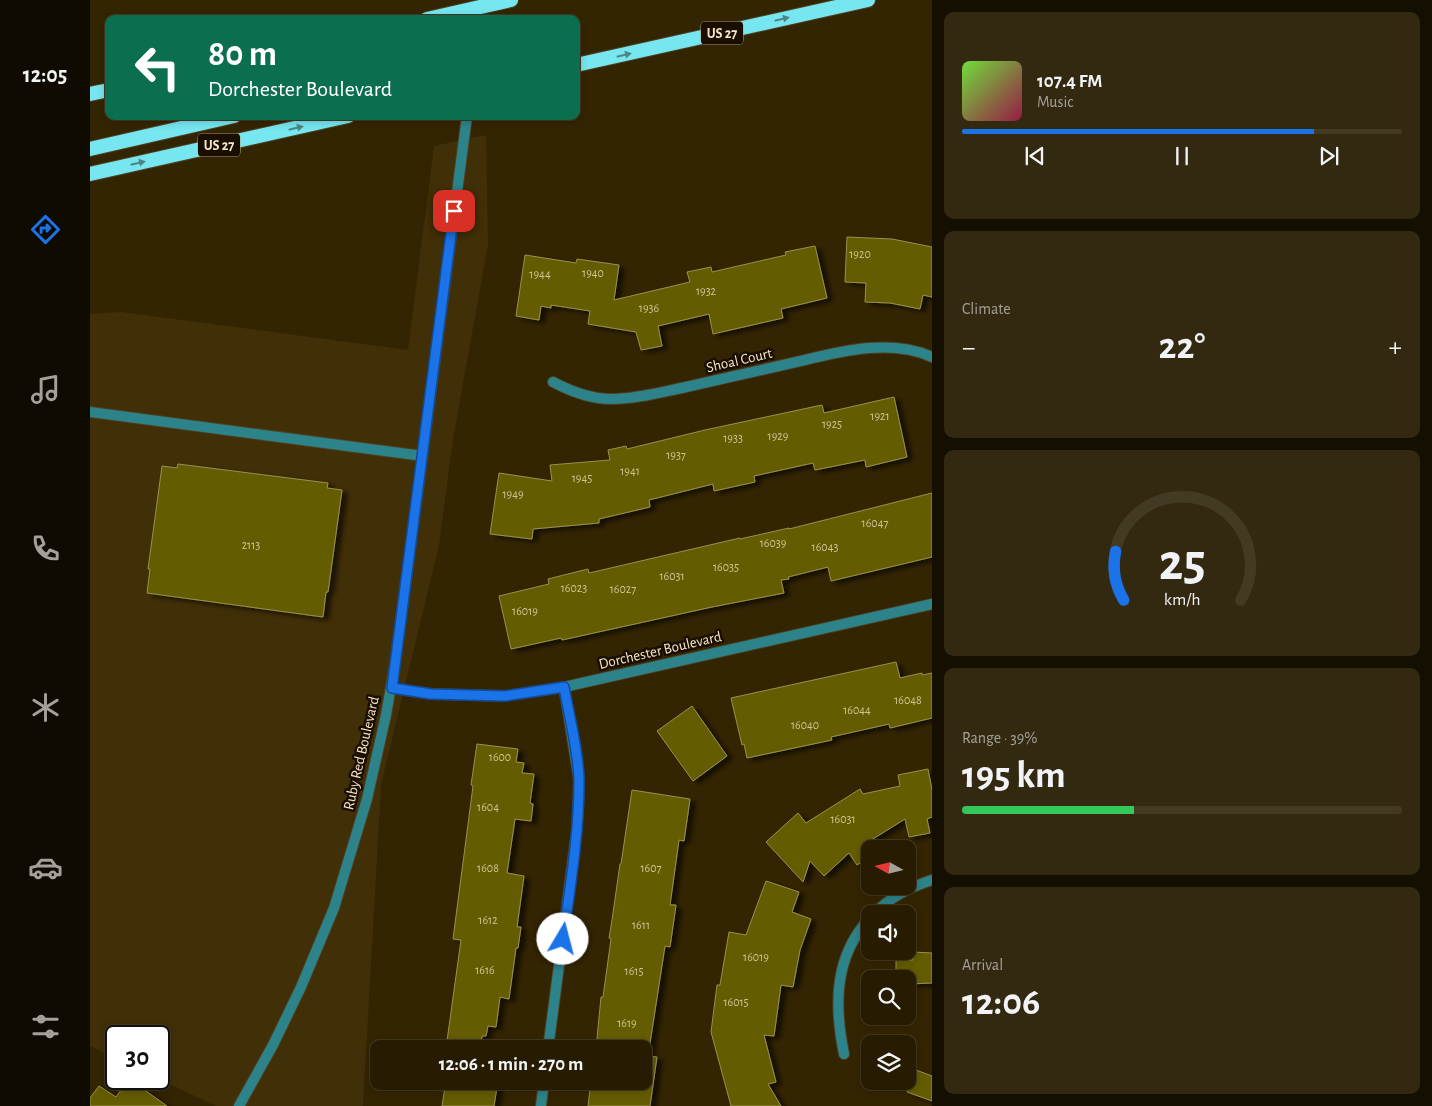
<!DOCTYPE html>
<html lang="en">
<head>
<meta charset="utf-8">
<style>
	:root { --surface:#271c02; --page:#332911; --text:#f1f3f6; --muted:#a4a199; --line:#433a24; --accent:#1a73e8 }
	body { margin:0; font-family:"Alegreya Sans",sans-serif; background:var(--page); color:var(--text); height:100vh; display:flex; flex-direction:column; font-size:19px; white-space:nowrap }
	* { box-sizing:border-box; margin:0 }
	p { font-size:16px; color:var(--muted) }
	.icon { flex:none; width:28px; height:28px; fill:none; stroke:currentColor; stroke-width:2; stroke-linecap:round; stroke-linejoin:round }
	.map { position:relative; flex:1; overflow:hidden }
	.drawer { display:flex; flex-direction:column; gap:12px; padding:12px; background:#150f01; width:500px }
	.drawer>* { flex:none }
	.banner { position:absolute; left:15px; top:15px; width:475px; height:105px; border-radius:10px; box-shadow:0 2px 8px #0003,0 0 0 1px var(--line); background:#0b6e4f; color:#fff; overflow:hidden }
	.needle { width:32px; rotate:278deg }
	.buttons { position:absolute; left:771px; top:840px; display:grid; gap:10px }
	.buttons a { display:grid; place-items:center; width:55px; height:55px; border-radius:10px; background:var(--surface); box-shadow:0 2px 8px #0003,0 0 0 1px var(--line); font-size:25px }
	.speed { position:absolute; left:15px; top:1025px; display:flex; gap:10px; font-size:25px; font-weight:700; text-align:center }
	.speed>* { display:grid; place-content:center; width:65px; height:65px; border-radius:50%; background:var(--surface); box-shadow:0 2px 8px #0003,0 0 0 1px var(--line); line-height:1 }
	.speed .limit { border:2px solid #111; border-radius:8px; background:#fff; color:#111 }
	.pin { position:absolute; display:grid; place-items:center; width:42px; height:42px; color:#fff; margin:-21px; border-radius:10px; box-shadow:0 2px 8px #0006 }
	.me { position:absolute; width:55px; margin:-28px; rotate:8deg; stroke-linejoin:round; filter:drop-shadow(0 0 4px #0008) }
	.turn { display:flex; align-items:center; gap:18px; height:105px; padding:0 20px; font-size:22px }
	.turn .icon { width:65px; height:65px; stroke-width:2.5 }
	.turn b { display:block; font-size:35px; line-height:42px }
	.big { font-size:38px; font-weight:700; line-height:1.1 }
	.drawer .tile { flex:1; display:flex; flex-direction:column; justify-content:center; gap:8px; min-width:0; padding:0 18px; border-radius:10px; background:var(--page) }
	.drawer .dial { align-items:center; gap:0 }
	.dial svg { height:130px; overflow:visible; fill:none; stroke:var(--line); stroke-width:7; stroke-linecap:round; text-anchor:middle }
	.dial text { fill:var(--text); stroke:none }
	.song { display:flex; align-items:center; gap:15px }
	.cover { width:60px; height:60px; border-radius:8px; background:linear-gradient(135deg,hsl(100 70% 55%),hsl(340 70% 35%)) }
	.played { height:5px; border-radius:2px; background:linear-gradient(90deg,var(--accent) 80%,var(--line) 80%) }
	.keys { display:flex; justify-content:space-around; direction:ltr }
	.heat { display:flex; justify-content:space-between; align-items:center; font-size:28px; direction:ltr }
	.charge { height:8px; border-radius:4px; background:linear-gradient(90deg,#34c759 39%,var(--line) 0) }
	.trip { position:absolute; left:280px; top:1040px; width:282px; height:50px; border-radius:10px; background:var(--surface); box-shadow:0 2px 8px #0003,0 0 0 1px var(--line); font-weight:700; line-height:50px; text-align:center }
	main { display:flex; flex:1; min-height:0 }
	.tabs { display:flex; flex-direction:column; width:90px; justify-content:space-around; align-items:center; background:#100b01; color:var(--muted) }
	.tabs .icon { width:35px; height:35px }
	.tabs .current { color:var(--accent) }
	.tabs b { font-size:22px; color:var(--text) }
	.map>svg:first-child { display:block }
	.built { fill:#412f07 }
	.building { fill:#645b00; stroke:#99914e; filter:url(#shadow) }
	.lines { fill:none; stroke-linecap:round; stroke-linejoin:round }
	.service-casing { stroke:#4f401e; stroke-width:12 }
	.minor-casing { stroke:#4f401e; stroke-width:12 }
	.trunk-casing { stroke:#4f401e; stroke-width:16 }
	.service { stroke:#2d838a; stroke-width:10 }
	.minor { stroke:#2d838a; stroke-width:10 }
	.trunk { stroke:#76e6f0; stroke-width:14 }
	.oneway { fill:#4d8584 }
	.route-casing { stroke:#114b97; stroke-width:12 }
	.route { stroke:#1a73e8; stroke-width:9 }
	.labels { text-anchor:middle; stroke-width:5; stroke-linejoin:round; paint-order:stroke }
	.number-label { font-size:12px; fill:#d2c395 }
	.shield { fill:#1a0e00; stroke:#b5a58b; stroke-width:1 }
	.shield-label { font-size:14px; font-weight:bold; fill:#f7e6c7 }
	.street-label { font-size:15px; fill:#f7e6c7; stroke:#1a0e00 }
</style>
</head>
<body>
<main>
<nav class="tabs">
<b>12:05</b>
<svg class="icon current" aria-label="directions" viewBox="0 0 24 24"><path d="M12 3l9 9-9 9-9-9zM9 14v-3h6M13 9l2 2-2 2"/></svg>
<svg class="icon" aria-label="music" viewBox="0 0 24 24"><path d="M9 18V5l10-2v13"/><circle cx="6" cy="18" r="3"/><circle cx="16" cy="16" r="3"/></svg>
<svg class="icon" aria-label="phone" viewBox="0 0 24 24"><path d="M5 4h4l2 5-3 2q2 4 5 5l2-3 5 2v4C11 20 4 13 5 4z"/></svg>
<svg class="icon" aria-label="climate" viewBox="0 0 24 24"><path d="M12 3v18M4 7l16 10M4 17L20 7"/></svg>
<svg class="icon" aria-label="car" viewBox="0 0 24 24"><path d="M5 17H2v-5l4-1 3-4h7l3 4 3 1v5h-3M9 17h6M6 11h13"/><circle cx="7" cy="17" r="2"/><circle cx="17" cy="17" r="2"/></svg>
<svg class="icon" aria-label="filters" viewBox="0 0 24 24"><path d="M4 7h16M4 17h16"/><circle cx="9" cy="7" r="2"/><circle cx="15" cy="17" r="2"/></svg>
</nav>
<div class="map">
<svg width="842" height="1106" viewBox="0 0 842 1106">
	<defs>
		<filter id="shadow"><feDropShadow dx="5.5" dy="3" stdDeviation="2.5" flood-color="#0009"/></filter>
	</defs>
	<rect width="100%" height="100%" fill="#342502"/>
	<polygon class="built" points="396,135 398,245 363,439 349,545 291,785 273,1106 126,1106 69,1079 69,1036 26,1036 26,1059 0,1046 0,314 31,312 318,350 344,146"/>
	<g class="building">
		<polygon points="757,237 802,239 842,247 842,297 833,295 830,309 800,303 775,302 776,283 755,282"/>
		<polygon points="725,246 737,298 691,309 693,318 623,334 619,314 568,326 572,346 551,350 546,332 498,324 500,311 461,305 461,308 451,306 449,320 426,316 435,255 486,263 487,259 529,265 524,300 600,282 597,272 621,267 622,272 696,255 695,252"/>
		<polygon points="804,397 817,457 776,467 775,460 725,470 723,463 664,476 665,482 624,491 623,484 559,500 560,507 509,519 509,523 443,529 442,539 400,534 409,473 462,481 460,465 520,460 518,450 536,446 537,449 615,430 732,405 734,413"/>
		<polygon points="88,464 238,483 237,488 252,490 238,592 236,592 233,617 57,593 60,569 58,569 72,466 87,468"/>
		<polygon points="842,493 842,557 741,581 738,567 698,577 699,579 691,580 694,593 622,607 472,640 471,638 421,649 409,596 459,584 458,579 498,569 499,573 650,538 650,539 699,528 699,529"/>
		<polygon points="806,662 810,678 832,673 832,675 842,673 842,718 800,728 799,724 741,737 742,740 657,758 654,744 652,745 641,698"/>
		<polygon points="602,706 637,756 603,781 567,731"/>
		<polygon points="387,744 428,749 426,762 434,763 432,773 444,774 440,803 443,804 441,821 425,819 417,873 434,876 427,927 431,927 428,948 426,948 419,999 410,997 406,1027 398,1026 396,1036 392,1036 391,1046 357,1041 371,940 363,939 383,786 381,785"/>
		<polygon points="838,769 842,790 842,817 837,819 840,833 819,837 815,819 778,842 780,845 780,857 767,865 759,853 734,876 720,861 713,882 676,842 708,813 716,823 770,789 773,794 810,786 808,775"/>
		<polygon points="542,790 600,799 594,841 589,840 580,905 586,905 580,947 575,946 558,1056 567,1057 560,1106 498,1106 501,1081 554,1081 554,1049 506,1049 511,997 513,997 521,939 519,938 522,920 530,864 531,864"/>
		<polygon points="676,881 709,892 702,912 721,919 710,950 703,987 691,985 684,1036 674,1035 686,1082 678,1084 691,1106 641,1106 621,1032 627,985 630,985 639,932 656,935"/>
		<polygon points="823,952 842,953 842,983 818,984 818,979 806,979 806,960 823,960"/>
		<polygon points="826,1070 842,1076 842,1101 817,1092"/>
		<polygon points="39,1079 77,1106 0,1106 0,1098 9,1086 26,1097"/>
		<polygon points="356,1081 408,1081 404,1106 352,1106"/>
	</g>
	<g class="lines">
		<g class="service-casing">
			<polyline id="service" points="0,412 333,456"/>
		</g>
		<g class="minor-casing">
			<g id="minor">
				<path d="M 463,382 C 482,392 500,399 521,399 C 546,399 571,392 596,387 C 636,378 676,369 715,360 C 755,350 803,339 842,357"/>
				<polyline points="302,688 341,694 415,696 474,687 842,604"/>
				<path d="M 784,914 C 800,897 820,887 842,880"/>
				<polyline points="458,1049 487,829 489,780 474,687"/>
				<path d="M 754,1054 C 744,1005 744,956 780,918"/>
				<polyline points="149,1106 183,1045 211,987 244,908 277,799 296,715 305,664 377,116"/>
				<polyline points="451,1106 454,1081"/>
			</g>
		</g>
		<g class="trunk-casing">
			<g id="trunk">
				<polyline points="337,19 421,0"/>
				<polyline points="486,65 778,0"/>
				<polyline points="0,94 19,90"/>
				<polyline points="0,149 144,116"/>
				<polyline points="0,174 258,116"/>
			</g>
		</g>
		<use href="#service" class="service"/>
		<use href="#minor" class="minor"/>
		<use href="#trunk" class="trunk"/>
	</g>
	<defs><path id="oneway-solid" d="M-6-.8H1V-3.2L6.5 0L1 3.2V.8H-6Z" transform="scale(1.25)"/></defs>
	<g class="oneway">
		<use href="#oneway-solid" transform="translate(692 19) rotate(-13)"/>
		<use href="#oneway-solid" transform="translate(534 55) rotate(-13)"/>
		<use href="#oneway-solid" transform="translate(206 128) rotate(-13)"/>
		<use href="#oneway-solid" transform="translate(48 163) rotate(-13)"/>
	</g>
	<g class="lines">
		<g class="route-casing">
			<path id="route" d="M 364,211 L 302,688 L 341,694 L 415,696 L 474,687 C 479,716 489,753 489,782 C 489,835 480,887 473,939"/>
		</g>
		<use href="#route" class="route"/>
	</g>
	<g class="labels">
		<g class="number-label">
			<text x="770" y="258">1920</text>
			<text x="503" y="277">1940</text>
			<text x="450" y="278">1944</text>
			<text x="616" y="295">1932</text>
			<text x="559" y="312">1936</text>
			<text x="790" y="420">1921</text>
			<text x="742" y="428">1925</text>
			<text x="688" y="440">1929</text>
			<text x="643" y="442">1933</text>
			<text x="586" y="459">1937</text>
			<text x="540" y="475">1941</text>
			<text x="492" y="482">1945</text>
			<text x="423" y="498">1949</text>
			<text x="785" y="527">16047</text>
			<text x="683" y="547">16039</text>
			<text x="161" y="549">2113</text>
			<text x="735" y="551">16043</text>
			<text x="636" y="571">16035</text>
			<text x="582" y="580">16031</text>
			<text x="484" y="592">16023</text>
			<text x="533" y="593">16027</text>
			<text x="435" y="615">16019</text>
			<text x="818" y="704">16048</text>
			<text x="767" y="714">16044</text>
			<text x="715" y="729">16040</text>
			<text x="410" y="761">1600</text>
			<text x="398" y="811">1604</text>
			<text x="753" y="823">16031</text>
			<text x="398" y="872">1608</text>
			<text x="561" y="872">1607</text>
			<text x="398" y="924">1612</text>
			<text x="551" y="929">1611</text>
			<text x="666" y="961">16019</text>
			<text x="395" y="974">1616</text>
			<text x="544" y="975">1615</text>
			<text x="646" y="1006">16015</text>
			<text x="537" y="1027">1619</text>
		</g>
		<g class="shield">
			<rect x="611" y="21.5" width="42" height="23" rx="4"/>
			<rect x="108" y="133.5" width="42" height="23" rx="4"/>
		</g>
		<g class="shield-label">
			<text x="632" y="38">US 27</text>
			<text x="129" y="150">US 27</text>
		</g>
		<g class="street-label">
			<text transform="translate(649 360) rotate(-13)" y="5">Shoal Court</text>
			<text transform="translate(570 650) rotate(-13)" y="5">Dorchester Boulevard</text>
			<text transform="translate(271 753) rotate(-77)" y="5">Ruby Red Boulevard</text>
		</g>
	</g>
</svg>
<div class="buttons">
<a><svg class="needle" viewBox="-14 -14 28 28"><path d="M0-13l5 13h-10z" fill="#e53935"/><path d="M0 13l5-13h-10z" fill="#a4a199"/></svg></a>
<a><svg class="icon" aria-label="sound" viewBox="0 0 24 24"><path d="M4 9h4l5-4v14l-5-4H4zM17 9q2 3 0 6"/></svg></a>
<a><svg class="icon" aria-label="search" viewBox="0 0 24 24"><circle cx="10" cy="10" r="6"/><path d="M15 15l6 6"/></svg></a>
<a><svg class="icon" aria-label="layers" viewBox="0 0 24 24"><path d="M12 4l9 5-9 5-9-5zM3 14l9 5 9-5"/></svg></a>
</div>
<div class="speed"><div class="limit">30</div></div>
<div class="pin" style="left:364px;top:211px;background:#d93025"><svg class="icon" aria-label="arrive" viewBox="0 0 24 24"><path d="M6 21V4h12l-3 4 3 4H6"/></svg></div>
<svg class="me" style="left:473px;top:939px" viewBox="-20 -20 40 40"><circle r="19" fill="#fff"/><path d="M0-13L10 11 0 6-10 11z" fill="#1a73e8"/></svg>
<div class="trip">12:06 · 1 min · 270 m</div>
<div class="banner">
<div class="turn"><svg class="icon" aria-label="left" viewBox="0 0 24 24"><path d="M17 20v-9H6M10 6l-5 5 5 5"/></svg><div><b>80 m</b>Dorchester Boulevard</div></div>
</div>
</div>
<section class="drawer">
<div class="tile">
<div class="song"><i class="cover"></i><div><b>107.4 FM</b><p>Music</p></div></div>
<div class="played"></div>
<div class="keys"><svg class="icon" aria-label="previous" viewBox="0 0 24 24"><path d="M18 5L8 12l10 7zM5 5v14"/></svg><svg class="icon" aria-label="pause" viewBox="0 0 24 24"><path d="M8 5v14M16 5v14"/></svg><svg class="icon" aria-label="next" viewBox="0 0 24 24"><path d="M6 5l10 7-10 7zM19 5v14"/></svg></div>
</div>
<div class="tile"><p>Climate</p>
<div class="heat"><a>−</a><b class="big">22°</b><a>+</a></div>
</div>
<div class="tile dial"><svg viewBox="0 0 100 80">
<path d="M14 69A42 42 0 1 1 86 69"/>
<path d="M14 69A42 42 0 0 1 9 39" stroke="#1a73e8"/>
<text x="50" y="56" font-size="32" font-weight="700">25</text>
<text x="50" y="72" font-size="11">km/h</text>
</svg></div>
<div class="tile"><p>Range · 39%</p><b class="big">195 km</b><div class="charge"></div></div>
<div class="tile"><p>Arrival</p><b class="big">12:06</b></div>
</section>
</main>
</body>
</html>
